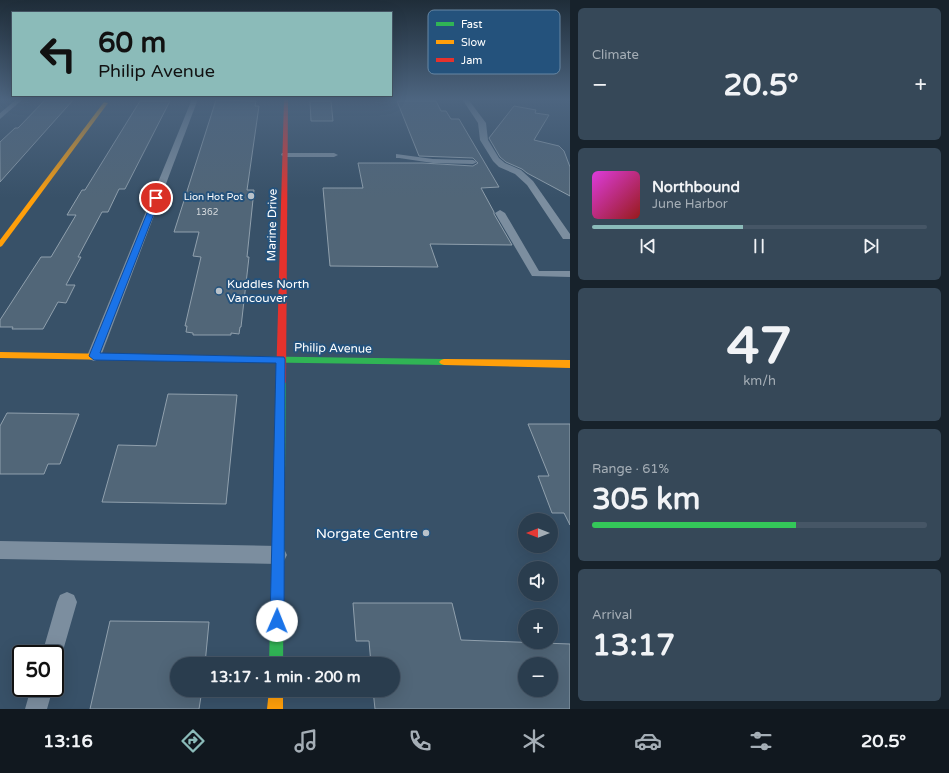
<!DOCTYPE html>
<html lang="en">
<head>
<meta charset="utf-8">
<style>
	:root { --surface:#2a3d4e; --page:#364858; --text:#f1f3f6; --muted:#a5aeb6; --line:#465666; --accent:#8bbbb9 }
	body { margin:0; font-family:"Varela Round",sans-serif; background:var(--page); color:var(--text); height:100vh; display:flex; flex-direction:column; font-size:15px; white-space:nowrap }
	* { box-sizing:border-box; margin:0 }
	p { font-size:13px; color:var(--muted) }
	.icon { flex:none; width:22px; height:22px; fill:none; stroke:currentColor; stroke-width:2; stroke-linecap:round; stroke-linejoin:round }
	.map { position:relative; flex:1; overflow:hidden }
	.side { display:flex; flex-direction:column; gap:8px; padding:8px; background:#17222b; width:379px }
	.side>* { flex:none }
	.hud { position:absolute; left:12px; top:12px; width:380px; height:84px; border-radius:0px; box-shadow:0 4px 16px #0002,0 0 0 1px var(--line); background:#8bbbb9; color:#111; overflow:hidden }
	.needle { width:26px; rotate:270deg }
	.buttons { position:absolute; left:518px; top:513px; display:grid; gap:8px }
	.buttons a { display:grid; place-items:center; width:40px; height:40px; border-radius:50%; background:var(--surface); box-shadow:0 4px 16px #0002,0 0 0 1px var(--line); font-size:20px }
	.speed { position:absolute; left:12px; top:645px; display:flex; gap:8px; font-size:20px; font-weight:700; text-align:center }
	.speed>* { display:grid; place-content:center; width:52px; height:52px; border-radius:50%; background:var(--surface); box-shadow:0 4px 16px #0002,0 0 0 1px var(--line); line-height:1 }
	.speed .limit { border:2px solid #111; border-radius:6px; background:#fff; color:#111 }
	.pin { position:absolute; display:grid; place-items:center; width:34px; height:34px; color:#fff; margin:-17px; border:2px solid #fff; border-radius:50%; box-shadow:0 1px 4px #0007 }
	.me { position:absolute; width:44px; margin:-22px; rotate:1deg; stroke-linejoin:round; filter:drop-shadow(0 0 3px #0008) }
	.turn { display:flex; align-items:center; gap:14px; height:84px; padding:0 20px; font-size:18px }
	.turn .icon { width:52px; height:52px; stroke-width:2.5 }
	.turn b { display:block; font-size:28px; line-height:34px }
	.big { font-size:30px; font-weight:800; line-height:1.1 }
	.side .widget { flex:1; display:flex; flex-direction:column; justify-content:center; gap:6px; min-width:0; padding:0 14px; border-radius:6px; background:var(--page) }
	.side .dial { align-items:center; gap:0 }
	.dial b { font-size:52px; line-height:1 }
	.song { display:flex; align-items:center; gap:12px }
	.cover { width:48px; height:48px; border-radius:6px; background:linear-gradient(135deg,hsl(300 70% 55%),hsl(0 70% 35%)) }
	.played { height:4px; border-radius:2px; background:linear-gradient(90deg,var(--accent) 45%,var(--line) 45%) }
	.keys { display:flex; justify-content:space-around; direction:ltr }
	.heat { display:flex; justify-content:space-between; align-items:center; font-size:22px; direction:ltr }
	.charge { height:6px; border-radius:3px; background:linear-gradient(90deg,#34c759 61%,var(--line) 0) }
	.trip { position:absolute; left:170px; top:657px; width:230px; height:40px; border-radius:20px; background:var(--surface); box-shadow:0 4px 16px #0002,0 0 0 1px var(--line); font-weight:800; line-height:40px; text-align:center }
	.tab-bar { display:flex; height:64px; justify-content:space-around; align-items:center; background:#11181f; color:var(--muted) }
	.tab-bar .icon { width:28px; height:28px }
	.tab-bar .selected { color:var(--accent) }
	.tab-bar b { font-size:18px; color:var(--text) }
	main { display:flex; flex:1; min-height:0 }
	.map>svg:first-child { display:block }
	.building { fill:#516678; stroke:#90a0ad; fill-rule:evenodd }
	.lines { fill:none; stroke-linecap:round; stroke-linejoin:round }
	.lane { fill:#7c8e9f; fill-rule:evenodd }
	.fast { fill:#30b455; fill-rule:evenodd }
	.slow { fill:#ff9f0a; fill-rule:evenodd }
	.jam { fill:#e5322d; fill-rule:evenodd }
	.route { fill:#1a73e8; stroke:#114b97 }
	.poi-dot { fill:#b9c2ca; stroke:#24527c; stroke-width:1.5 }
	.labels { text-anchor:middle; stroke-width:4; stroke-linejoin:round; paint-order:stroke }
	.far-number-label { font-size:9px; fill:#d4d9dd }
	.far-poi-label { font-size:10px; fill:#fff; stroke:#24527c; text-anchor:end }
	.street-label { font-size:12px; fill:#fff; stroke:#24527c }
	.poi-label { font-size:12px; fill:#fff; stroke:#24527c; text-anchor:start }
	.near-poi-label { font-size:14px; fill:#fff; stroke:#24527c; text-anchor:end }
	.key { fill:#24527c; stroke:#6686a3; stroke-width:1 }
	.key-label { font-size:11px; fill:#fff }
</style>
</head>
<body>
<main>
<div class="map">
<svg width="570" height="709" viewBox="0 0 570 709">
	<rect width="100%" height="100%" fill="#385168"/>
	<g class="building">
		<polygon points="46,99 74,99 0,182 0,142 15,128 18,128"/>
		<polygon points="216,100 256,101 255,106 259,106 247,190 254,190 247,257 249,257 241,327 240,327 239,334 231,333 231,335 193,335 193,333 186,332 187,326 185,326 201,257 193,256 199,232 174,232"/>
		<polygon points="140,101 170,101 125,189 119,189 108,212 102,212 78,257 81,257 66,285 75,285 66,303 58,302 43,329 12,329 13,327 0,327 0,320 41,257 51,257 76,215 67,215 82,190 85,190"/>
		<polygon points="310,101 331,101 333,121 311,121"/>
		<polygon points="397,101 436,101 441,111 446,111 451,119 459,119 499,187 481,188 494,212 494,214 512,245 430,244 438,267 330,266 323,188 363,188 358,163 422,163 473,166 478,163 473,158 419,156"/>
		<polygon points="514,106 536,110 535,113 549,115 534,140 559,146 564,151 570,167 570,196 527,173 522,169 506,162 500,157 489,138"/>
		<polygon points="168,394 237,395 226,504 102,502 118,445 156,446"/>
		<polygon points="7,413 79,414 60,464 48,464 44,474 0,474 0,426"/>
		<polygon points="528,424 570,424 570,525 564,513 552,513 538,476 549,476"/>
		<path d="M 353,603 L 452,603 L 461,640 L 570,644 L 570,709 L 375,709 L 373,690 L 393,690 L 393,664 L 371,664 L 369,641 L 356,641 ZM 525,664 L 551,664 L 551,690 L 525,690 Z"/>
		<polygon points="110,621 209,622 205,664 177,664 177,690 202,690 199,709 90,709"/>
	</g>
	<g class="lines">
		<g class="lane">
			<polygon points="17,99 23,99 0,119 0,113"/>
			<polygon points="192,99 198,99 101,356 99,359 94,361 89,359 87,356"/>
			<polygon points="462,99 468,99 486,123 488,140 499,158 505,163 521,170 533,181 570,234 570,239 563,239 527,185 515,174 499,167 493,161 480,140 478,123"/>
			<polygon points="282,153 334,153 338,155 334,157 285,157 281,155"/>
			<polygon points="396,154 433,159 473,160 477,162 473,164 433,163 399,158 396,158"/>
			<polygon points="500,210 505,213 539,271 570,271 570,277 532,276 495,213"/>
			<polygon points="0,541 278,546 284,549 287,555 284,561 278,564 0,559"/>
			<polygon points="67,592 74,595 77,602 62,654 59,661 55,663 55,654 42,654 57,602 60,595"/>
			<polygon points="31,688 53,688 47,709 25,709"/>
		</g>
		<g class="fast">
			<polygon points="230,356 444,359 447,360 449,362 447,364 444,365 230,362 227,361 225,359 227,357"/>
			<polygon points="281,378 284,379 286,382 283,664 269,664 276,382 278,379"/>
		</g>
		<g class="slow">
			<polygon points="104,102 108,103 2,246 0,247 0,240"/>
			<polygon points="0,352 230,356 233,357 235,359 233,361 230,362 0,358"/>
			<polygon points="444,359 570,360 570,368 444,365 441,364 439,362 441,360"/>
			<polygon points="269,690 283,690 283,709 267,709"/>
		</g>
		<polygon class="jam" points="284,99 288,99 286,382 284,385 278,385 276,382"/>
	</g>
	<linearGradient id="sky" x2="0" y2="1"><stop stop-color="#1f2d39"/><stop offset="0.5" stop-color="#4d6580"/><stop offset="1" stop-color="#4d6580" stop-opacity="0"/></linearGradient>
	<rect width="570" height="198" fill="url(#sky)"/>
	<polygon class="route" points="154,196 160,198 100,353 284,357 285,359 284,621 282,626 277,628 272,626 270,621 276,363 94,360 89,356"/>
	<g class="poi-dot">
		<circle cx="251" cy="196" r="4"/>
		<circle cx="219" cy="291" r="4"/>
		<circle cx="426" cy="533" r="4"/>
	</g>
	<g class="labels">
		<g class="far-number-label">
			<text x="207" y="215">1362</text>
		</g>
		<g class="far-poi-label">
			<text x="243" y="200">Lion Hot Pot</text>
		</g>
		<g class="street-label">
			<text transform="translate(272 225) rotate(-89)" y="4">Marine Drive</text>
			<text transform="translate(333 348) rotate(1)" y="4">Philip Avenue</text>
		</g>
		<g class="poi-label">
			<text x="227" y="288">Kuddles North<tspan x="227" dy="14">Vancouver</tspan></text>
		</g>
		<g class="near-poi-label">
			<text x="418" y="538">Norgate Centre</text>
		</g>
	</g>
	<rect x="428" y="10" width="132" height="64" rx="6" class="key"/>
	<rect x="436" y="22" width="18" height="4" fill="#30b455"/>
	<rect x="436" y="40" width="18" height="4" fill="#ff9f0a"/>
	<rect x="436" y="58" width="18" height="4" fill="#e5322d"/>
	<g class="key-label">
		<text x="461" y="28">Fast</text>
		<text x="461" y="46">Slow</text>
		<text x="461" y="64">Jam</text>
	</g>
</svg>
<div class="buttons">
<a><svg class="needle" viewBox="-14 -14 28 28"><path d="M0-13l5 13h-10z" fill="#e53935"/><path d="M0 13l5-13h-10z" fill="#a5aeb6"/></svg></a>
<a><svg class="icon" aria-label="sound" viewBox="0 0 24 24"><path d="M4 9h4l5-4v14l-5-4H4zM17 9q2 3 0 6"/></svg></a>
<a>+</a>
<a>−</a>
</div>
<div class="speed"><div class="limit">50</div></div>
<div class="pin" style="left:156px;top:198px;background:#d93025"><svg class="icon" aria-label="arrive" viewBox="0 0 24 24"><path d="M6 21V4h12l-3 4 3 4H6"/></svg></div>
<svg class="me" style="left:277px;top:621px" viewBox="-20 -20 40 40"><circle r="19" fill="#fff"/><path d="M0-13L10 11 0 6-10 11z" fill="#1a73e8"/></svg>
<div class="trip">13:17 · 1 min · 200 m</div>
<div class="hud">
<div class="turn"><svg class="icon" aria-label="left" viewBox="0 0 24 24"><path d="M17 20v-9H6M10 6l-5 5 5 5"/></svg><div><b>60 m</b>Philip Avenue</div></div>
</div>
</div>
<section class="side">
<div class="widget"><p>Climate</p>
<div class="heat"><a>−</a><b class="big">20.5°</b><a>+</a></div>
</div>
<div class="widget">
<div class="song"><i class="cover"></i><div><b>Northbound</b><p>June Harbor</p></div></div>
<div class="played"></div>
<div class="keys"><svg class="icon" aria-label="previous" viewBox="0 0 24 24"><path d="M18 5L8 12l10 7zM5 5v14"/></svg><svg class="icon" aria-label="pause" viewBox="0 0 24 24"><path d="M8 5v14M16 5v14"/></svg><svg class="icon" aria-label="next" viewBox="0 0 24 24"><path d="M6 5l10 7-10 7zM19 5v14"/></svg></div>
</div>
<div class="widget dial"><b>47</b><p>km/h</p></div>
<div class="widget"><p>Range · 61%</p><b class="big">305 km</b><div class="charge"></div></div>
<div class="widget"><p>Arrival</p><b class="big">13:17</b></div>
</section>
</main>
<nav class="tab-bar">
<b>13:16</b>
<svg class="icon selected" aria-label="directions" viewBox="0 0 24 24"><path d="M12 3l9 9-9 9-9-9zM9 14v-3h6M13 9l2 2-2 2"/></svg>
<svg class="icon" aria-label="music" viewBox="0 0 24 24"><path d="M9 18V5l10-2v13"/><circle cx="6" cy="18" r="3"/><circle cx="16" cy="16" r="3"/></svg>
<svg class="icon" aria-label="phone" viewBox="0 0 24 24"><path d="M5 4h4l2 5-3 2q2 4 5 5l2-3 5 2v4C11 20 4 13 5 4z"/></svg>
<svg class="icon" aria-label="climate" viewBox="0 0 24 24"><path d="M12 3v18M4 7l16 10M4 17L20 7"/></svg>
<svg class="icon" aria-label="car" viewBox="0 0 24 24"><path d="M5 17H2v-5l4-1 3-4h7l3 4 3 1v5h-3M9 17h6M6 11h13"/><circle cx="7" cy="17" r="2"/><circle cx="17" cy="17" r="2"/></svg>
<svg class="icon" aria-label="filters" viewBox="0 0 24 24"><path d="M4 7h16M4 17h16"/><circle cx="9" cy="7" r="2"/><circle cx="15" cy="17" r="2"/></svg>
<b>20.5°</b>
</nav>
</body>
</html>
